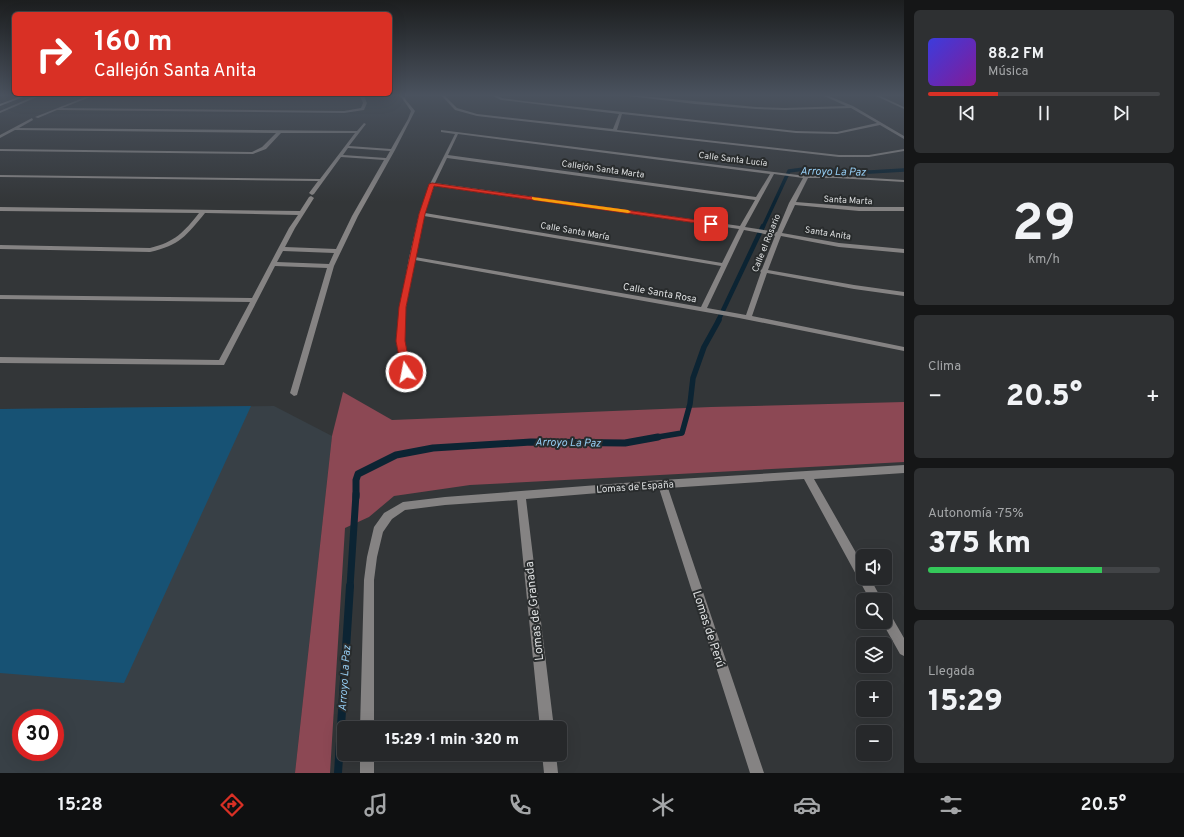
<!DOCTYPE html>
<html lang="es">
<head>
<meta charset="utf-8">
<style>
	:root { --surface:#26282a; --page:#2e3032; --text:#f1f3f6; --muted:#a4a6a8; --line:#424447; --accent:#d93025 }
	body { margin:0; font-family:Overpass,sans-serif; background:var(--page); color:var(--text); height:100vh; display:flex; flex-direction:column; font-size:15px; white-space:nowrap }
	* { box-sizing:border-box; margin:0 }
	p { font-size:13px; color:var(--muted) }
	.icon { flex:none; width:22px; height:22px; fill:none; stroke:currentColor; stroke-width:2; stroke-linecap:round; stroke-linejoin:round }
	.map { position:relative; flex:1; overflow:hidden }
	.drawer { display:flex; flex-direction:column; gap:10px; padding:10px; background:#151617; width:280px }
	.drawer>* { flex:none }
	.guide { position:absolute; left:12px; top:12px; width:380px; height:84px; border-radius:6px; box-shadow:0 4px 16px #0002,0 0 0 1px var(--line); background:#d93025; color:#fff; overflow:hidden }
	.fabs { position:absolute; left:856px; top:549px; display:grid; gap:8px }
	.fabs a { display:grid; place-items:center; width:36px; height:36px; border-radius:6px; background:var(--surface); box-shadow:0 4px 16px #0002,0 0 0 1px var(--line); font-size:20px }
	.speed { position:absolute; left:12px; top:709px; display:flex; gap:8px; font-size:20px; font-weight:700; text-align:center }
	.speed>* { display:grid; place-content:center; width:52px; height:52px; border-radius:50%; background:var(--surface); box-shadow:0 4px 16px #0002,0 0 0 1px var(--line); line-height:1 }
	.speed .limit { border:6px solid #d22; background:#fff; color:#111 }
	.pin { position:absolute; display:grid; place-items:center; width:34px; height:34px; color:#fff; margin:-17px; border-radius:8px; box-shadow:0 2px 6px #0006 }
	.me { position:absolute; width:44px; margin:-22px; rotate:349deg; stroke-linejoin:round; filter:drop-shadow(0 0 3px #0008) }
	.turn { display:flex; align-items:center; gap:14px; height:84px; padding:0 16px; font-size:18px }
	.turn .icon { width:52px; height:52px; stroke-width:2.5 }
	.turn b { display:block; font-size:28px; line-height:34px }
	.big { font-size:30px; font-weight:800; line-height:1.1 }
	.drawer .card { flex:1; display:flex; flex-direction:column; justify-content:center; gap:6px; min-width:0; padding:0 14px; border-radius:6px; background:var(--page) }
	.drawer .dial { align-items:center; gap:0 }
	.dial b { font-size:52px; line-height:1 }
	.song { display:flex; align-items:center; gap:12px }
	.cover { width:48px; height:48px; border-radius:6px; background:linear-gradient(135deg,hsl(240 70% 55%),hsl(290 70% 35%)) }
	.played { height:4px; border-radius:2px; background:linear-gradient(90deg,var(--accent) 30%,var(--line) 30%) }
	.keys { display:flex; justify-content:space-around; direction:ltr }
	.heat { display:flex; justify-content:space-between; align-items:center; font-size:22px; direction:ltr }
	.charge { height:6px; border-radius:3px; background:linear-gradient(90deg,#34c759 75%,var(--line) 0) }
	.trip { position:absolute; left:337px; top:721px; width:230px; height:40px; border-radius:6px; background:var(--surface); box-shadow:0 4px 16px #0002,0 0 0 1px var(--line); font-weight:800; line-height:40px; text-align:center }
	.tab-bar { display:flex; height:64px; justify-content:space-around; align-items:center; background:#0f1011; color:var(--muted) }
	.tab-bar .icon { width:28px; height:28px }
	.tab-bar .current { color:var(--accent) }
	.tab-bar b { font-size:18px; color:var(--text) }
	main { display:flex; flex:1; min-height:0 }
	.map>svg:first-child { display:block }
	.built { fill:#384046; fill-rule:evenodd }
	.green { fill:#8c4854 }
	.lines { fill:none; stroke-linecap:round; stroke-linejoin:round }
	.stream-far4 { stroke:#0c2433; stroke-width:3.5 }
	.stream-far3 { stroke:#0c2433; stroke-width:4.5 }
	.stream-far2 { stroke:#0c2433; stroke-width:5.5 }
	.stream-far1 { stroke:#0c2433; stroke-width:7 }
	.stream { stroke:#0c2433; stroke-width:8 }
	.building { fill:#175274 }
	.minor { fill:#858383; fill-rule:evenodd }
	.secondary { fill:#b2afaf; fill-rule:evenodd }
	.route { fill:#d93025; stroke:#8d1f18 }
	.slow { fill:#f59e0b }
	.labels { text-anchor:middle; stroke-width:4; stroke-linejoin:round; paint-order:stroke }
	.far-street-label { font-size:9px; fill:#dddfe0; stroke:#292c2d }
	.street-label { font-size:10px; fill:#dddfe0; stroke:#292c2d }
	.water-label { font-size:11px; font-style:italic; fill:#94ccf2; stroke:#292c2d }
	.near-street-label { font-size:12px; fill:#dddfe0; stroke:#292c2d }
</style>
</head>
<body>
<main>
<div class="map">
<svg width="904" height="773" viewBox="0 0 904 773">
	<rect width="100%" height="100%" fill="#333638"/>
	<path class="built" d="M 274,406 L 332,436 L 295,773 L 0,773 L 0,409 ZM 21,718 L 55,718 L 55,752 L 21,752 Z"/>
	<polygon class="green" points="343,392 392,420 711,407 904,402 904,462 470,485 394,496 369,517 345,528 330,773 295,773 332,436"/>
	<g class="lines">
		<polyline class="stream-far4" points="763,227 789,171 804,169 870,172 904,170"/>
		<polyline class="stream-far3" points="718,321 763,226"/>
		<polyline class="stream-far2" points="652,438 682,433 690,404 693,378 704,347 719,320"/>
		<g class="stream-far1">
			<polyline points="356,497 356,480 358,474 396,455 433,448 531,442 625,443 658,437"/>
			<polyline points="350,587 356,494"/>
		</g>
		<polyline class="stream" points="338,773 350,586"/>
	</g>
	<polygon class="building" points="251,406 124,683 0,673 0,409"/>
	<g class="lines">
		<g class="minor">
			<polygon points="39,94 44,94 0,113 0,111"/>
			<polygon points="93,94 98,94 62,108 344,111 361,108 363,103 359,94 375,94 364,96 367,103 364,110 344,113 57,110 38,118 35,117"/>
			<polygon points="176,94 289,94 287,95 178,95"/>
			<path d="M 399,94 L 401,94 L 415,111 L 395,150 L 358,216 L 334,266 L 297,395 L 294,396 L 290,393 L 327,268 L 275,266 L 224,365 L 0,363 L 0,357 L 219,360 L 250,302 L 0,299 L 0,295 L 252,298 L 289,228 L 298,215 L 205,213 C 186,236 180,245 150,252 L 0,249 L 0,245 L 150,248 C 175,242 184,232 199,213 L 0,211 L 0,207 L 300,211 L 309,197 L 311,196 L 314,198 L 295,228 L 285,247 L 336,249 L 352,216 L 384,160 L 341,157 L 314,194 L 312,195 L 309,193 L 318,181 L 0,177 L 0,175 L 320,179 L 355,133 L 281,133 L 266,149 L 253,154 L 0,151 L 0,149 L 252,152 L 262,147 L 276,133 L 15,130 L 0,138 L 0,135 L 32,118 L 33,120 L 19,128 L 357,131 L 364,123 L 366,124 L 349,146 L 391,149 L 408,119 L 411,111 ZM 348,148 L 390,151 L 386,158 L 343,155 ZM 283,251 L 334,253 L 329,264 L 277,262 Z"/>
			<polygon points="440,94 443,94 457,108 477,114 613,129 619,114 501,100 489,94 493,94 502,98 523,101 796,131 837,132 877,123 851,108 785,110 756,109 695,104 612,94 620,94 756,107 785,108 846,106 820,94 824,94 853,106 904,136 904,139 880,125 837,134 796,133 622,114 617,130 839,155 869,155 904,149 904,151 869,157 839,157 477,116 455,110"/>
			<polygon points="872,94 876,94 904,107 904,109"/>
			<path d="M 441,130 L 806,176 L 836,176 L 904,180 L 904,182 L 836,178 L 808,178 L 796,202 L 859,207 L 904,207 L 904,211 L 859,211 L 795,205 L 782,233 L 839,243 L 904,249 L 904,253 L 839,247 L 781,236 L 768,270 L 854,285 L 904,292 L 904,296 L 854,289 L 767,273 L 752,316 L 904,347 L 904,351 L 739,318 L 415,260 L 406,307 L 404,341 L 410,372 L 409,374 L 403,374 L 396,341 L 400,307 L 409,258 L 419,214 L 430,184 L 455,134 L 441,132 ZM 458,134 L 770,174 L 756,197 L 448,155 ZM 447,158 L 755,200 L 740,226 L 435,183 ZM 774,174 L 803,178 L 789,203 L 777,232 L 745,227 ZM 434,186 L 739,229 L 722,263 L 425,213 ZM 424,216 L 721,266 L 701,307 L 415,257 ZM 744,230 L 775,236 L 762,269 L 760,271 L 761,272 L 746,315 L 707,308 Z"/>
			<polygon points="904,465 904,473 814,479 863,565 863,578 870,578 882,600 870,600 804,479 668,488 764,773 750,773 659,488 526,499 554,728 540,728 517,500 445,505 405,510 392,519 383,532 377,557 374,580 374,728 360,728 364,580 367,557 374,527 384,513 403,502 445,497 662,480"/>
			<polygon points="885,610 889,612 904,638 904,656 900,654 882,622 885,622"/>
			<rect x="360" y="754" width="14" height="19"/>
			<polygon points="542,754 556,754 558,773 544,773"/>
		</g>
		<polygon class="secondary" points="26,94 31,94 0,106 0,104"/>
	</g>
	<linearGradient id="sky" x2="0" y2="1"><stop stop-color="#1c1e1f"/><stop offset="0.47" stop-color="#4a525e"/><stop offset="1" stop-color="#4a525e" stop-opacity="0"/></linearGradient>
	<rect width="904" height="202" fill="url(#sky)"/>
	<polygon class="route" points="432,183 711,222 714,224 711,225 434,186 425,214 406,307 405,341 411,372 406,375 402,372 396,341 399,307 419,214 429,184"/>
	<polygon class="slow" points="532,197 628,210 631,212 628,213 534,200 532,199"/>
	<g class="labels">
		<g class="far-street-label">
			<text transform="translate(733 159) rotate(7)" y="3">Calle Santa Lucía</text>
			<text transform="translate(603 169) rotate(8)" y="3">Callejón Santa Marta</text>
			<text transform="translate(848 200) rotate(3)" y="3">Santa Marta</text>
			<text transform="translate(575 231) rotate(10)" y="3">Calle Santa María</text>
			<text transform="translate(828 233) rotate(9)" y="3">Santa Anita</text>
			<text transform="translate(766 243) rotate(-68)" y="3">Calle el Rosario</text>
		</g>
		<g class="street-label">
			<text transform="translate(660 292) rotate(10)" y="4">Calle Santa Rosa</text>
			<text transform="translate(635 486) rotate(-4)" y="4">Lomas de España</text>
		</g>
		<g class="water-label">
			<text transform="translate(833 171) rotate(1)" y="4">Arroyo La Paz</text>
			<text transform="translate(568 442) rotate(1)" y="4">Arroyo La Paz</text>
			<text transform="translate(344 678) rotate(-86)" y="4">Arroyo La Paz</text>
		</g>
		<g class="near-street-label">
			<text transform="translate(534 611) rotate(-96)" y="4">Lomas de Granada</text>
			<text transform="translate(709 629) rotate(72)" y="4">Lomas de Perú</text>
		</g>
	</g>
</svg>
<div class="fabs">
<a><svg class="icon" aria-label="sound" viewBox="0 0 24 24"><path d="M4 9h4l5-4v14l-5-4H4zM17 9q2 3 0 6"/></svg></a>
<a><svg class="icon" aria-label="search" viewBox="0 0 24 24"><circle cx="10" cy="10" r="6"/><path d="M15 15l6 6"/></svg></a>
<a><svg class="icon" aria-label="layers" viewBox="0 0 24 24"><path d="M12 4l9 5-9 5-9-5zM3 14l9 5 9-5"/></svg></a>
<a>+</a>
<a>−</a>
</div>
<div class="speed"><div class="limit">30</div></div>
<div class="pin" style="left:711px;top:224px;background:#d93025"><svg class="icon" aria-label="arrive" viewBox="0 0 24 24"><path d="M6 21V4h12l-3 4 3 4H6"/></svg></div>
<svg class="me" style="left:406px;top:372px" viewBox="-20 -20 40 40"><circle r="17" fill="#d93025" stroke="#fff" stroke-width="3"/><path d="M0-11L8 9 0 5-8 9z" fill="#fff"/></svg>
<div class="trip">15:29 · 1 min · 320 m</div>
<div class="guide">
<div class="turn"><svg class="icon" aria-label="right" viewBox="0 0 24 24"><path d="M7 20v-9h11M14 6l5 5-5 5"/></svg><div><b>160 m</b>Callejón Santa Anita</div></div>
</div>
</div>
<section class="drawer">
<div class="card">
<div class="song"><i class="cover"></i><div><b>88.2 FM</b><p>Música</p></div></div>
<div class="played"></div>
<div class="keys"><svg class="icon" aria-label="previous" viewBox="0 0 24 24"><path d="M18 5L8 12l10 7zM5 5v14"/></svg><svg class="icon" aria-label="pause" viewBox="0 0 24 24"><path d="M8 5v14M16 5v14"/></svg><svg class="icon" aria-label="next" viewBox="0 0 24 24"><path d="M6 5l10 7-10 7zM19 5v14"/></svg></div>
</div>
<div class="card dial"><b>29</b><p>km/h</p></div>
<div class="card"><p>Clima</p>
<div class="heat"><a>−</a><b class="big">20.5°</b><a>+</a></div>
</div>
<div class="card"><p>Autonomía · 75%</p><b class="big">375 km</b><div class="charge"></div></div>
<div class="card"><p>Llegada</p><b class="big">15:29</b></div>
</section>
</main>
<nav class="tab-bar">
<b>15:28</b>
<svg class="icon current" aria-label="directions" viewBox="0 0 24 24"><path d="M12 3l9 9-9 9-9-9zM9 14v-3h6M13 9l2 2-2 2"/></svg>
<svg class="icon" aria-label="music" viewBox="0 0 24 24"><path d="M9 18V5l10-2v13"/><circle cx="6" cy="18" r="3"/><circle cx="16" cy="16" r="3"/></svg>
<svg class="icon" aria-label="phone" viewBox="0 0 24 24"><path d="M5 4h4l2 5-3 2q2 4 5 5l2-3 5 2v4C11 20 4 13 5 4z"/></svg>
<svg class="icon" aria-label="climate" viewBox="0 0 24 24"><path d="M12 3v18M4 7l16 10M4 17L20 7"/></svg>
<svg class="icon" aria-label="car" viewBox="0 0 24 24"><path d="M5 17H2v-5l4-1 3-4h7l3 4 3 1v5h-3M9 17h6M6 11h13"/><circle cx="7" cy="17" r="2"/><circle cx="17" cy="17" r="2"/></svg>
<svg class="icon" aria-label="filters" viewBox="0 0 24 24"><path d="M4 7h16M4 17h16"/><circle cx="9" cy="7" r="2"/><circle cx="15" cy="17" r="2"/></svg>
<b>20.5°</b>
</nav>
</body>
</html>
